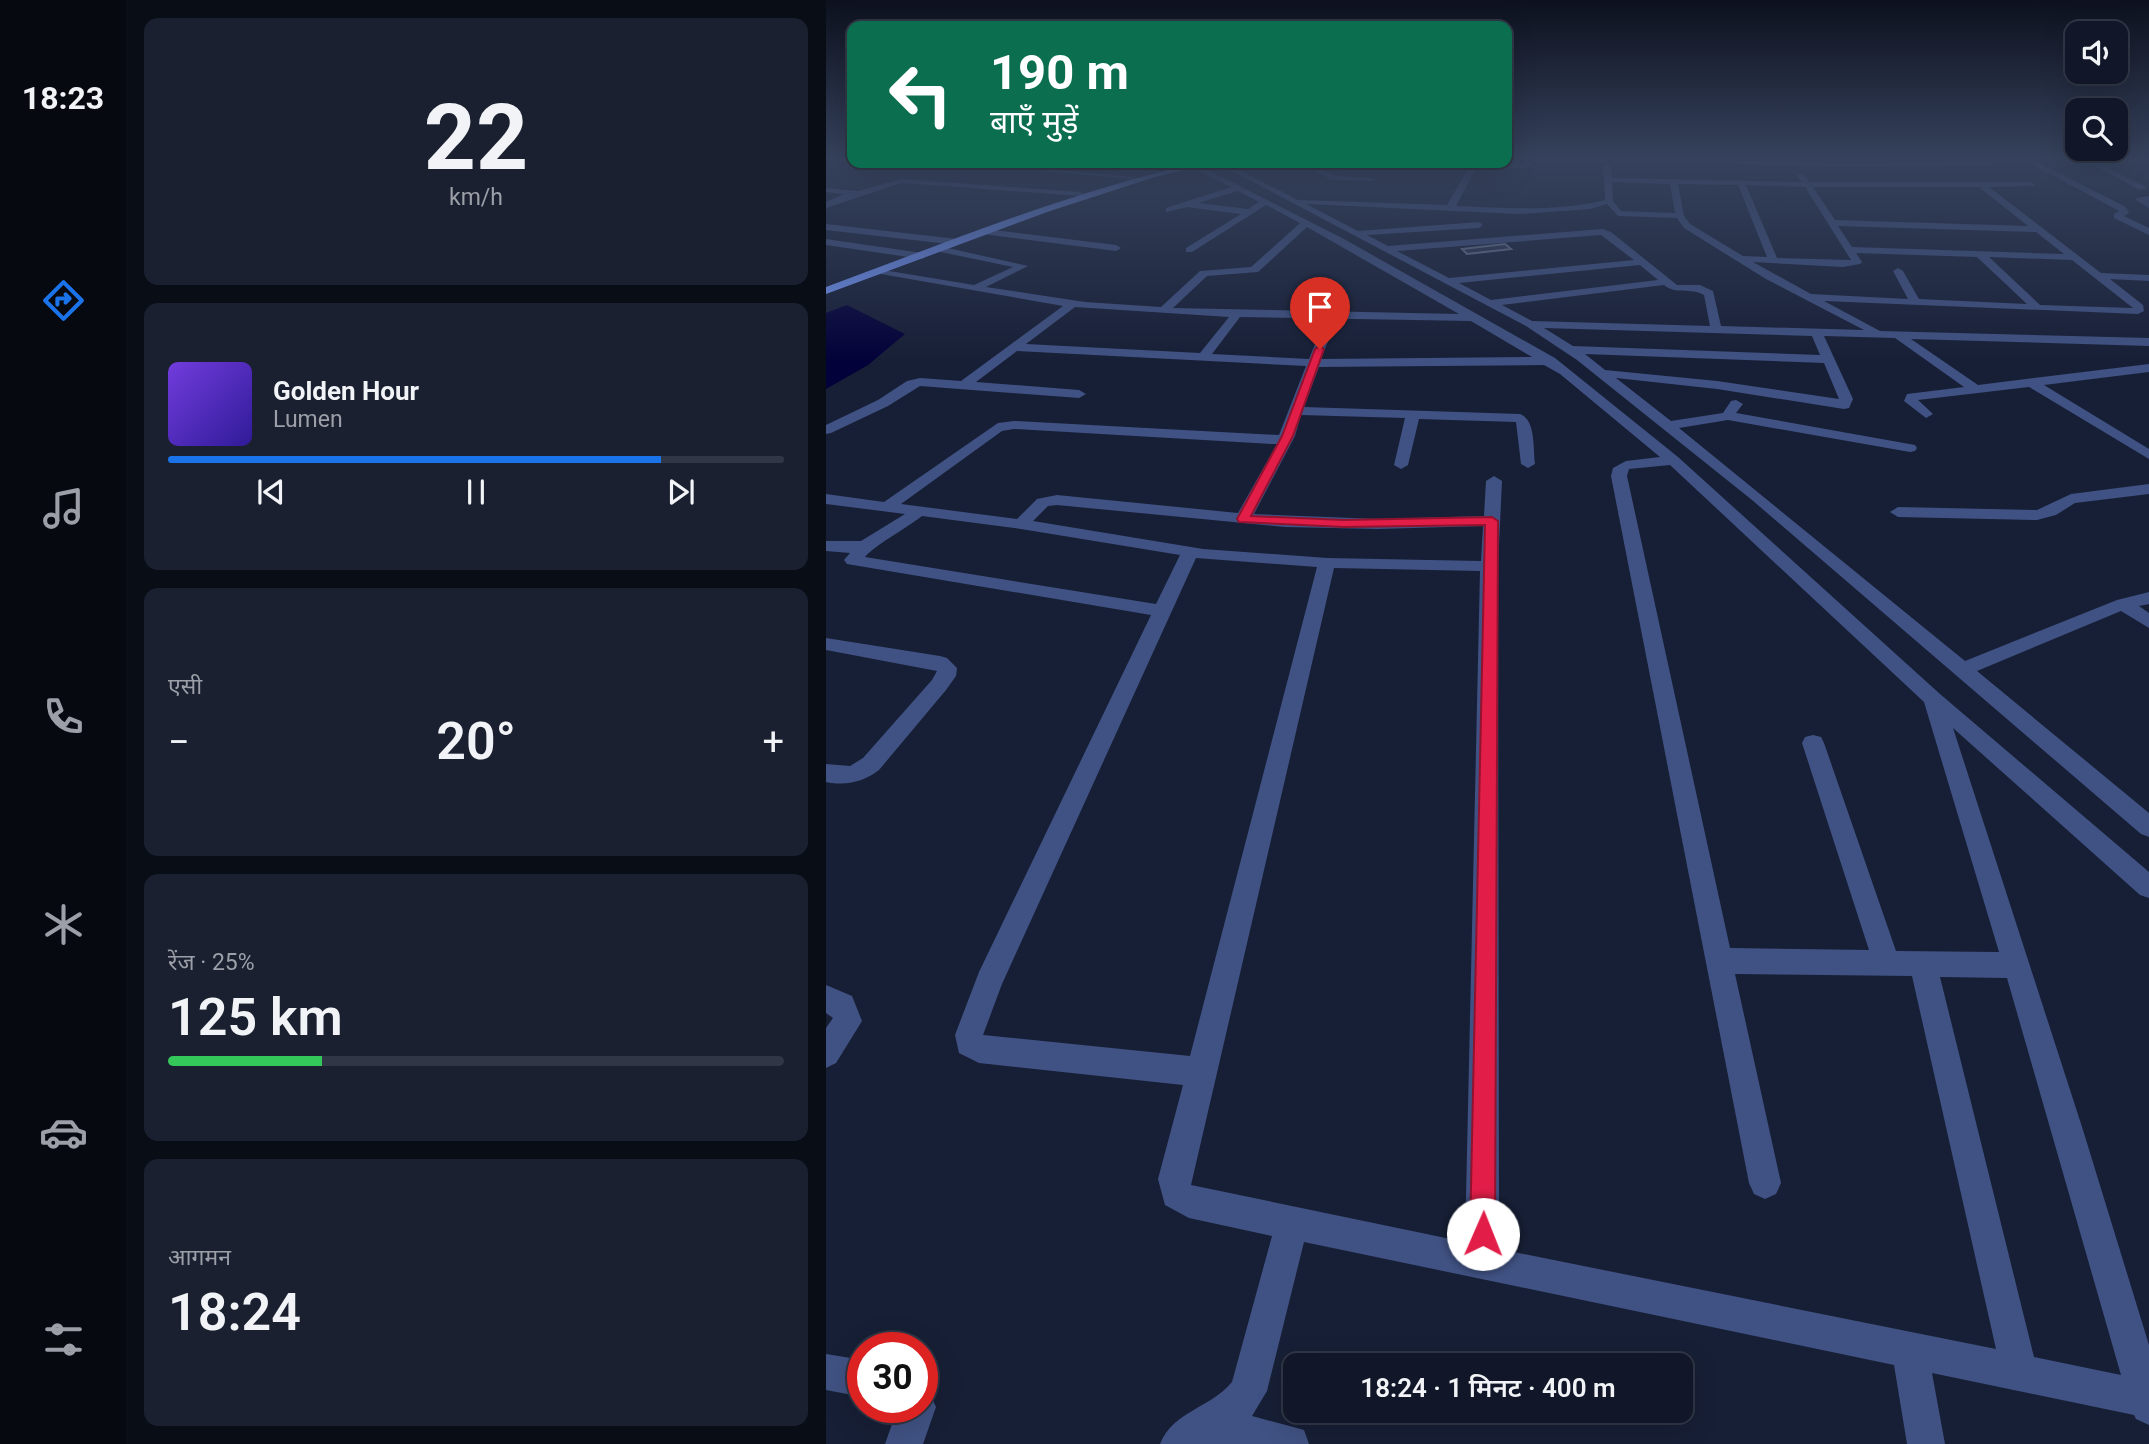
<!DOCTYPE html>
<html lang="hi">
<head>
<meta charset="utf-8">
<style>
	:root { --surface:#111728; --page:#1a2030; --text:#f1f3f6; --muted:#9c9fa8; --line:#303645; --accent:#1a73e8 }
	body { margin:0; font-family:Roboto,"Noto Sans Devanagari",sans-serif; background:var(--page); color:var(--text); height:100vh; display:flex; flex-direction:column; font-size:26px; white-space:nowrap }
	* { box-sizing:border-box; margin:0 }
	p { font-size:23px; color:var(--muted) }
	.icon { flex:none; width:38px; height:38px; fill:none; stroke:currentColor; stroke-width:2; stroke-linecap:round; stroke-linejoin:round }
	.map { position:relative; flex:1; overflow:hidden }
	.sheet { display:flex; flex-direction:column; gap:18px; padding:18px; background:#090d16; width:700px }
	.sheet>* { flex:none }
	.top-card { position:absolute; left:21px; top:21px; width:665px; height:147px; border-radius:14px; box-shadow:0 7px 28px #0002,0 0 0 2px var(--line); background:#0b6e4f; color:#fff; overflow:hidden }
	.controls { position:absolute; left:1239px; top:21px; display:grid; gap:14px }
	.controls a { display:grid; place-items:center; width:63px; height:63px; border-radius:14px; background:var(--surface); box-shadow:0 7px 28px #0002,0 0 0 2px var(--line); font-size:35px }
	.speed { position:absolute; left:21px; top:1332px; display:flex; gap:14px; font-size:35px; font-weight:700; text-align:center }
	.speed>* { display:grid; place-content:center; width:91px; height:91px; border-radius:50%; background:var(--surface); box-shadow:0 7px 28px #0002,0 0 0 2px var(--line); line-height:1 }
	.speed .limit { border:10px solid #d22; background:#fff; color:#111 }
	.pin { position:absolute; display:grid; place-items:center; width:60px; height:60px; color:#fff; margin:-72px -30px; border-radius:50% 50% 50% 0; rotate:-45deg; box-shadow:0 0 7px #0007 }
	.pin .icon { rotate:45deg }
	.me { position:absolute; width:77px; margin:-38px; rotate:1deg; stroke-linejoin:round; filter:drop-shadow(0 0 5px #0008) }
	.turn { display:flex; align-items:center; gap:24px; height:147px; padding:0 28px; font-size:32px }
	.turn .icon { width:91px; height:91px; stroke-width:2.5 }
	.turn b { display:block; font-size:49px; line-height:60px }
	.big { font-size:52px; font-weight:600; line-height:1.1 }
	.sheet .card { flex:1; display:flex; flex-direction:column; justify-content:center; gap:10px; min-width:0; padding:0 24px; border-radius:14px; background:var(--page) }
	.sheet .dial { align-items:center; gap:0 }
	.dial b { font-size:91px; line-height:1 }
	.song { display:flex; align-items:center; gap:21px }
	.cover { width:84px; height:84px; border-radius:10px; background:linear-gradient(135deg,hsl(260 70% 55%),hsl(250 70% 35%)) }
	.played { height:7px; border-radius:4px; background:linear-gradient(90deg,var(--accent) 80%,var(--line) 80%) }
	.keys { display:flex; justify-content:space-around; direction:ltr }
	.heat { display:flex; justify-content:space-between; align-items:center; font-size:38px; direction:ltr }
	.charge { height:10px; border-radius:5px; background:linear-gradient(90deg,#34c759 25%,var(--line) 0) }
	.trip { position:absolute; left:457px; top:1353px; width:410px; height:70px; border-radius:14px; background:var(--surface); box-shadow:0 7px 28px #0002,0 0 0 2px var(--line); font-weight:600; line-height:70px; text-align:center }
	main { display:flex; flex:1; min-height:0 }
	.menu { display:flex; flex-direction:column; width:126px; justify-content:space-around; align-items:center; background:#070910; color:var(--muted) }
	.menu .icon { width:49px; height:49px }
	.menu .current { color:var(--accent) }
	.menu b { font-size:32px; color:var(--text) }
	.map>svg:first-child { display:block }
	.water { fill:#030139 }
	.building { fill:#2b334b; stroke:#6d7893; stroke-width:2 }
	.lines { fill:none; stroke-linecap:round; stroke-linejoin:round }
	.minor { fill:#405283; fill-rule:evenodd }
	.highway { fill:#7396f9; fill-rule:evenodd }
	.route { fill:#e11d48; stroke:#92132f; stroke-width:2 }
</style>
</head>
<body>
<main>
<nav class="menu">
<b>18:23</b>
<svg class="icon current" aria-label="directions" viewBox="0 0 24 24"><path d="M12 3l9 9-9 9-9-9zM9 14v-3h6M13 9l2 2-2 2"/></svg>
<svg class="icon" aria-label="music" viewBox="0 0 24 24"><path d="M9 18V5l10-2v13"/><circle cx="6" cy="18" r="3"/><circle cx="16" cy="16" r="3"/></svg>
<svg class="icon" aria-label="phone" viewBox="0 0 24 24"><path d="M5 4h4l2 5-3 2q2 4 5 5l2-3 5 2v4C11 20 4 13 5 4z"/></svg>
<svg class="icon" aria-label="climate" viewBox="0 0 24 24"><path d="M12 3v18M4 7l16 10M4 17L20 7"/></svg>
<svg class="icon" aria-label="car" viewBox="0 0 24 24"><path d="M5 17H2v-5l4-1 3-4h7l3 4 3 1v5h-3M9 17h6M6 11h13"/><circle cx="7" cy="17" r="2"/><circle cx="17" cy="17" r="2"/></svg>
<svg class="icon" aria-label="filters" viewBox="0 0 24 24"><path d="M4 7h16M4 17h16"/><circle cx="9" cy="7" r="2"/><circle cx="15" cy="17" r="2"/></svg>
</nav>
<section class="sheet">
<div class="card dial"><b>22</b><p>km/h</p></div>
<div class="card">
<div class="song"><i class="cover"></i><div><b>Golden Hour</b><p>Lumen</p></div></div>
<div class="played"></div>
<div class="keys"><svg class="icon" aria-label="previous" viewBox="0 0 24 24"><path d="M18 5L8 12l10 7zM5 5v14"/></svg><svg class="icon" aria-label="pause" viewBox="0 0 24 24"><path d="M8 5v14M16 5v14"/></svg><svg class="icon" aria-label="next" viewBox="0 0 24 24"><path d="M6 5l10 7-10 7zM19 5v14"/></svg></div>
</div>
<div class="card"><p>एसी</p>
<div class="heat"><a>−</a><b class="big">20°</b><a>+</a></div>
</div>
<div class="card"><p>रेंज · 25%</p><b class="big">125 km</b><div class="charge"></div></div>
<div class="card"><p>आगमन</p><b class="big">18:24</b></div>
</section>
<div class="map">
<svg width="1323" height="1444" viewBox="0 0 1323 1444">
	<rect width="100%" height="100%" fill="#171f36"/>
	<polygon class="water" points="21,305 79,334 42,365 0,389 0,313"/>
	<polygon class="building" points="679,244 685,249 641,254 636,249"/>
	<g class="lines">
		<g class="minor">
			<path d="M 698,160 L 708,163 L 699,168 L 650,168 L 630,206 C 679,208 731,212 779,200 L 777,167 L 781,165 L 785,167 L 786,178 L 976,182 L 971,175 L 975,173 L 984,182 L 1206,182 L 1209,186 L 1163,187 L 1275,273 L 1323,275 L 1323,281 L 1284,279 L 1317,305 L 1318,311 L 1312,314 L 998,301 L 1054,331 L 1323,338 L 1323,346 L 1085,339 L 1152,385 L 1323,364 L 1323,372 L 1218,385 L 1323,449 L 1323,459 L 1203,387 L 1092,400 L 1107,414 L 1100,418 L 1078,401 L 1081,394 L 1138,387 L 1069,338 L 998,336 L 1027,399 L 1023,408 L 1018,409 L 891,389 L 790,378 L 845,421 L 897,413 L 905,401 L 910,400 L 917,404 L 910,413 L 1089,445 L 1091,448 L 1089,451 L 1084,452 L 902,420 L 853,428 L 1139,661 L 1291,600 L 1323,592 L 1323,604 L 1313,606 L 1323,613 L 1323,628 L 1295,611 L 1151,671 L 1323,813 L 1323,837 L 1315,834 L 926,500 L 751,360 L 700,326 L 391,163 L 400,163 L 472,200 L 621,205 L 645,164 L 697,164 ZM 786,182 L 844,184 L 849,213 L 795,211 L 787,201 ZM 852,184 L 912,185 L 941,257 L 917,256 L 864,224 L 858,216 ZM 920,185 L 979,187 L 1025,260 L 951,258 ZM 987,187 L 1153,187 L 1202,226 L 1009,220 ZM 480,204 L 693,214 L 764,209 L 781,204 L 792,216 L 851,218 L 858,228 L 940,279 L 1038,330 L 895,326 L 887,291 L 874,285 L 851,285 L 785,232 L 776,229 L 562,246 L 541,235 L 653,228 L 657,225 L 653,222 L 532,231 ZM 1012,226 L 1210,232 L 1238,254 L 1026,247 ZM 775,235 L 808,260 L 623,278 L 571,251 ZM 1030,253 L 1151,257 L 1201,304 L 1093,299 L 1077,271 L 1072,268 L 1067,271 L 1082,299 L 985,294 L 927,262 L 1017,267 L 1034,264 L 1036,262 ZM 1163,257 L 1246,260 L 1307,308 L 1214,305 ZM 814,265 L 832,280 L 665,300 L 633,283 ZM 838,285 C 850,295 865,287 878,295 L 884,326 L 706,321 L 676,305 ZM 718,328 L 986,336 L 994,355 L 747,346 ZM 759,354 L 998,363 L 1013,399 L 891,381 L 779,370 Z"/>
			<polygon points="777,160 1028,163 1166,161 1170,163 1166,165 1028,167"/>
			<polygon points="1198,160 1207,160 1300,207 1303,213 1298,216 1323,228 1323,235 1288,218 1288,214 1293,211"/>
			<polygon points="1258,160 1323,160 1323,163 1273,163 1321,188 1314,190"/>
			<polygon points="128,163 157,163 309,177 305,179"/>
			<polygon points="491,163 499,163 495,169 506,175 549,179 545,181 504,179 488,170"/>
			<path d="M 370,164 L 518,239 L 729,358 L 852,457 L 1114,694 L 1323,872 L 1323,898 L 1314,895 L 1127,728 L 1257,1130 L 1323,1345 L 1323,1425 L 1310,1419 L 1308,1415 L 1106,1373 L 1119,1444 L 1081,1444 L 1068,1365 L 478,1242 L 441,1391 L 426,1416 L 478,1430 L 483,1444 L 334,1444 C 347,1411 385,1408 406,1382 L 446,1236 L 363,1218 L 339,1205 L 332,1179 L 357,1085 L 153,1063 L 133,1053 L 129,1035 L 153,972 L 325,615 L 21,564 L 18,560 L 24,553 L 0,551 L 0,541 L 35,541 L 79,514 L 0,504 L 0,494 L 58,502 L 172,423 L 188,421 L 453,435 L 480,366 L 191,351 L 150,382 L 253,390 L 260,394 L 253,398 L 94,386 L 62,406 L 5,433 L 0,434 L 0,425 L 52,400 L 81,381 L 94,378 L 135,381 L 237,306 L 55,274 L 51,273 L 51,269 L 148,285 L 187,267 L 110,251 L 108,249 L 113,246 L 202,266 L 160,287 L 259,302 L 335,307 L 374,271 L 425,267 L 474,223 L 440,205 L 366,252 L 360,252 L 360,248 L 415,214 L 361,207 L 340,212 L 340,208 L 405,187 L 367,168 ZM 412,191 L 433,202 L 422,209 L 372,203 ZM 481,227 L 633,314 L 347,308 L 381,276 L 432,272 ZM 249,307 L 403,317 L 374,353 L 200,344 ZM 414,317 L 645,321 L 706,357 L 495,359 L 505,334 L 499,331 L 493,334 L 483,359 L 386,354 ZM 718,365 L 734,374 L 834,457 L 800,461 L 787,468 L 785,476 L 923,1183 L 928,1194 L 939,1199 L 950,1194 L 955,1183 L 909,974 L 1086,976 L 1170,1349 L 673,1249 L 672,566 L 676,481 L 668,476 L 660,481 L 658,516 L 552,519 L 428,514 L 469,436 L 475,415 L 579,418 L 568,465 L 575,469 L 582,465 L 593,419 L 690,422 L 695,464 L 702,468 L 709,464 C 707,449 710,420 694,414 L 478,407 L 493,367 ZM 188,429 L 446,444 L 451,444 L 412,513 L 231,495 L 211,499 L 191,519 L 75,504 L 176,431 ZM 844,465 L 1098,702 L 1173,952 L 1070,951 L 998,743 L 995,737 L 987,735 L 979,737 L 976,743 L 1043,950 L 904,948 L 801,476 L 803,469 ZM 231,505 L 459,527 L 552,529 L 657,526 L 655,561 L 501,558 L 377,549 L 207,521 L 222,506 ZM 96,516 L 195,529 L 354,555 L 330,604 L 39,557 C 48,546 82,527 96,516 ZM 370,558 L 491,567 L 364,1056 L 157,1035 L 176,984 ZM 508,568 L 654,571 L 639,1242 L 365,1185 ZM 1114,977 L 1181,978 L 1295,1375 L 1208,1357 Z"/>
			<polygon points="75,179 254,192 258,194 254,196 75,183 0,208 0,202 18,194 0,192 0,188 32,191"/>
			<polygon points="1323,196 1323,208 1310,200 1311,198"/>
			<polygon points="0,224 131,239 136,242 131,245 0,230"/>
			<polygon points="160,229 290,245 295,248 290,251 157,234 155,232"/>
			<polygon points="0,239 96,253 101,256 96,259 0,245"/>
			<polygon points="1323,484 1323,494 1249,503 1230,515 1211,520 1072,517 1064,512 1072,507 1211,510 1245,494"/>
			<path d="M 0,638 L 114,656 L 121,658 L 131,668 L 130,676 L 120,690 L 53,770 C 37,782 20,786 0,782 L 0,764 L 24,766 L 37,758 L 106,680 L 111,671 L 0,650 Z"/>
			<polygon points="0,985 26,996 36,1021 10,1063 0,1068 0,1028 7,1018 0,1013"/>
			<polygon points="0,1354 37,1360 37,1397 0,1390"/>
			<polygon points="96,1390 104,1394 110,1407 97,1444 59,1444 72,1407 96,1407"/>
		</g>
		<path class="highway" d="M 372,163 L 381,164 L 329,177 L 224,211 L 0,294 L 0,287 C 122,242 245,191 372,163 Z"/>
	</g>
	<linearGradient id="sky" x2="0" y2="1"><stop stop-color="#0d111e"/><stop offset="0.44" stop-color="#36425d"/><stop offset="1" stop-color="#36425d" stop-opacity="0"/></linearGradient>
	<rect width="1323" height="362" fill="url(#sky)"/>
	<polygon class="route" points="494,346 498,349 467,436 425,516 518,520 666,517 672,521 669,1234 666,1243 657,1247 648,1243 644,1234 659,525 518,527 413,522 411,519 456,436 489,349"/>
</svg>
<div class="controls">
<a><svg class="icon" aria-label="sound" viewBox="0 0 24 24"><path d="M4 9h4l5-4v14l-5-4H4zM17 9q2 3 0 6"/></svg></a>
<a><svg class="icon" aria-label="search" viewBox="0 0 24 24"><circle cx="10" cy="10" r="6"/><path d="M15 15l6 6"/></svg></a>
</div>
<div class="speed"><div class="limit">30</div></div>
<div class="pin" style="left:494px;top:349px;background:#d93025"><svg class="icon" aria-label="arrive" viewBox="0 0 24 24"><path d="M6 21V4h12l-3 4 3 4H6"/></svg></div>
<svg class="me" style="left:657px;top:1234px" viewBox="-20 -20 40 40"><circle r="19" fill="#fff"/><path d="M0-13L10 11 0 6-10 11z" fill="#e11d48"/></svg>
<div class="trip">18:24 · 1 मिनट · 400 m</div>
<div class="top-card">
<div class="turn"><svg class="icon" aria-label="left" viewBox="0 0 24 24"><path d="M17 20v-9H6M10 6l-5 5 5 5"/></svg><div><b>190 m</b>बाएँ मुड़ें</div></div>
</div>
</div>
</main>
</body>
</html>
